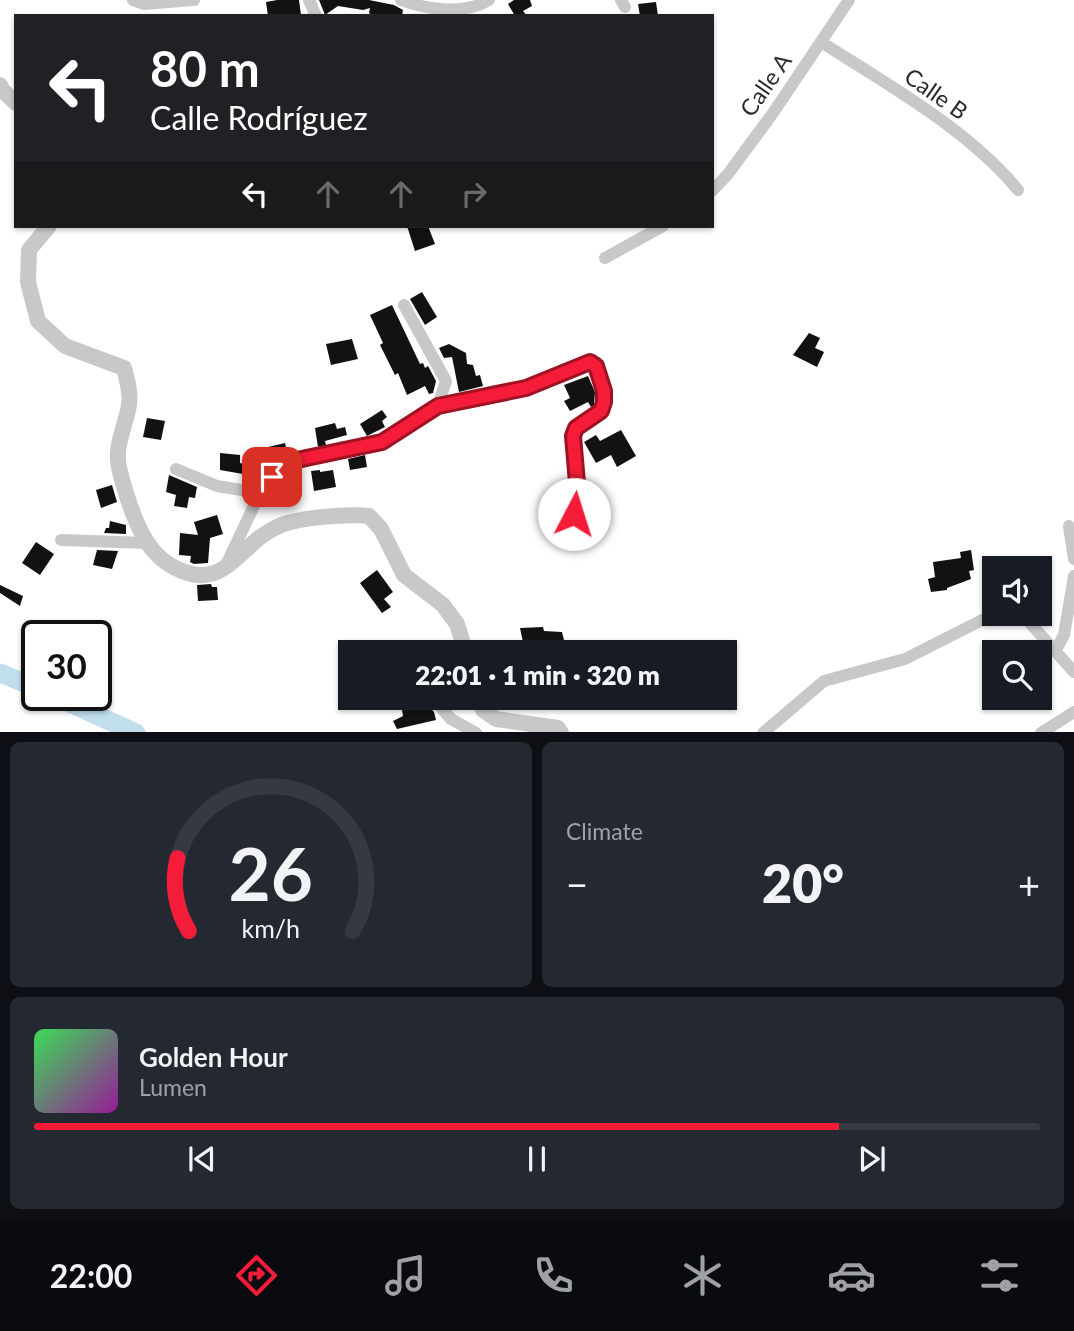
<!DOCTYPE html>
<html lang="en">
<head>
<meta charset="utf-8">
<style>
	:root { --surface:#171b24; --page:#242831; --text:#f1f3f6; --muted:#9ea1a6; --line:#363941; --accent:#f41c38 }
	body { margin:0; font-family:Lato,sans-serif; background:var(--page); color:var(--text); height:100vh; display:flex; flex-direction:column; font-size:26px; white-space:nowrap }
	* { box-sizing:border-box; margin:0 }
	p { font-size:23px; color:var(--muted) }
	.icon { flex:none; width:38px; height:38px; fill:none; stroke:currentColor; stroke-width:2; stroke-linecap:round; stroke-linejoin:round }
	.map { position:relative; height:732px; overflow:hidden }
	.details { display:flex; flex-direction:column; gap:10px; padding:10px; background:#0d0f14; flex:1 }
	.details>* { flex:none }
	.guide { position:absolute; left:14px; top:14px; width:700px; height:214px; border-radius:0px; box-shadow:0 2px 5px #0004; background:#202124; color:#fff; overflow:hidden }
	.fabs { position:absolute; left:982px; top:556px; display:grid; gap:14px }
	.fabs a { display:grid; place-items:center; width:70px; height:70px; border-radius:0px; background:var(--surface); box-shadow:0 2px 5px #0004; font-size:35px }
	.speed { position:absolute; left:21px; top:620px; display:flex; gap:14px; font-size:35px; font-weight:700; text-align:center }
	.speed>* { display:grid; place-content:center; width:91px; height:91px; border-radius:50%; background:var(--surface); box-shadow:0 2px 5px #0004; line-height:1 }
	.speed .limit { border:4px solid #111; border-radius:10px; background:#fff; color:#111 }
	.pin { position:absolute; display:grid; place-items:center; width:60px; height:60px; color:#fff; margin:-30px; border-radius:14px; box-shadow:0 4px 10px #0006 }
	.me { position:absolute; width:77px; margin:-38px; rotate:5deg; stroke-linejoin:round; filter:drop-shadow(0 0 5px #0008) }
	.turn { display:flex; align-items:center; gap:24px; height:147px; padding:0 21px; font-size:32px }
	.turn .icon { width:91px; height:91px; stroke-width:2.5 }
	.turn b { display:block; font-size:49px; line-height:60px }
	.lanes { display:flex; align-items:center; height:66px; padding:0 21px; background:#0003; justify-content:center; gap:35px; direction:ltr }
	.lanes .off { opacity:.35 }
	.big { font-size:52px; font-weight:800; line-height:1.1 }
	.details .tile { flex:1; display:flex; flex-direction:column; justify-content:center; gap:10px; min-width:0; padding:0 24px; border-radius:10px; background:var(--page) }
	.details .dial { align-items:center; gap:0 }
	.dial svg { height:182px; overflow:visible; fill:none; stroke:var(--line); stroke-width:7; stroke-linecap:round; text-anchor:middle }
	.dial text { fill:var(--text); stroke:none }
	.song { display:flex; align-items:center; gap:21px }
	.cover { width:84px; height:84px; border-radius:10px; background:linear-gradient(135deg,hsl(130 70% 55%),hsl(300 70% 35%)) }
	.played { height:7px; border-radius:4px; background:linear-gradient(90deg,var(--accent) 80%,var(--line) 80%) }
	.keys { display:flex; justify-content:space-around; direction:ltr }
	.heat { display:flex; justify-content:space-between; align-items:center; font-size:38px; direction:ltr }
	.details .tiles { flex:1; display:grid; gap:10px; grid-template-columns:1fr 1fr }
	.tile:last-child { grid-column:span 2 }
	.trip { position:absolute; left:338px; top:640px; width:399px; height:70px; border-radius:0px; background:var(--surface); box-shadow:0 2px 5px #0004; font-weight:800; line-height:70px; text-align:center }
	.dock { display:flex; height:112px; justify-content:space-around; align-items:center; background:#090b0e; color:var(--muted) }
	.dock .icon { width:49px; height:49px }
	.dock .on { color:var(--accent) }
	.dock b { font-size:32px; color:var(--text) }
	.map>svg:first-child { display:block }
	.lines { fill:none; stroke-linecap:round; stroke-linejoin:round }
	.river { stroke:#c1deed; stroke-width:19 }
	.building { fill:#121212 }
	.minor { stroke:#c8c8c8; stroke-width:12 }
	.tertiary { stroke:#c8c8c8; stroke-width:16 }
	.route-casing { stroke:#9f1224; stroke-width:18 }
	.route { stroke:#f41c38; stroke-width:12 }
	.labels { text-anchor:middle; stroke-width:7; stroke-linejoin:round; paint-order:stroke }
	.street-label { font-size:23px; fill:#2b2b2b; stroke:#fff }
</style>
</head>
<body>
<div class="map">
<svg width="1074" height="733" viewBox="0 0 1074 733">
	<rect width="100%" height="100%" fill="#fff"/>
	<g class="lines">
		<g class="river">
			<polyline points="0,673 37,688"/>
			<polyline points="52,695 136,733"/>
		</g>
	</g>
	<g class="building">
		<polygon points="277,0 299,0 301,15 268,16 266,2"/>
		<polygon points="319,0 369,0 394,5 403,10 402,16 373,16 369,13 370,8 363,10 338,6 325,15"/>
		<polygon points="514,0 530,0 532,6 523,11 527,16 515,16 508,4"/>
		<polygon points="656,2 658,16 640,16 638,4"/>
		<polygon points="407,226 428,226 435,244 415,251"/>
		<polygon points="422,292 437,317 425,325 410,299"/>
		<polygon points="392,305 420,364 423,363 425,368 428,366 436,381 433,393 429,394 425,386 407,395 398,373 395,375 380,345 383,343 370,315"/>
		<polygon points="809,333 820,338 815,348 824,352 817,367 793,355"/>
		<polygon points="352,339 358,359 331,365 326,344"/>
		<polygon points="449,344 466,353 467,364 473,365 476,376 480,375 483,386 459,392 452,357 444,358 439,348"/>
		<polygon points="588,376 595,392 594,405 591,407 588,402 570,411 564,401 570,398 564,385"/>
		<polygon points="382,410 387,417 382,421 385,427 367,436 360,424"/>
		<polygon points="147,418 165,421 161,440 143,437"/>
		<polygon points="335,423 337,429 345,427 347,435 325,441 326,445 318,447 315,428"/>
		<polygon points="621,430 636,456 617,467 611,455 596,463 584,442 596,435 600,441"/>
		<polygon points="285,443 288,456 267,461 264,448"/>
		<polygon points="220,453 240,455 240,463 244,464 243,474 220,470"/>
		<polygon points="365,455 367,467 350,470 348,459"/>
		<polygon points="320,470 320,472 333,470 336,487 314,491 311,471"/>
		<polygon points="169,475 197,487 195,498 189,497 187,508 174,506 176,495 166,492"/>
		<polygon points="112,485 117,502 101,508 96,490"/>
		<polygon points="217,515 223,534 210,538 208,563 194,564 190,562 191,556 179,555 180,533 198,535 194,522"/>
		<polygon points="110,521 126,525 126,534 104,533 106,528 109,528"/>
		<polygon points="36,542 54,554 40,575 22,563"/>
		<polygon points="97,550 118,551 112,569 93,565"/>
		<polygon points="971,550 974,570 969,571 971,579 947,588 947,590 931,592 928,579 935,577 933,562 961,558 960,552"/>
		<polygon points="377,570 393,592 384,599 391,607 382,613 360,583"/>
		<polygon points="211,584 212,587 217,587 218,600 198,601 197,585"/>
		<polygon points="0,585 23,596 20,606 0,593"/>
		<polygon points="543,627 544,631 562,632 564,640 541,641 541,646 524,647 520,628"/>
		<polygon points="425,702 434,712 436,720 397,729 393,721 403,716 402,710 409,708 409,706"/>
	</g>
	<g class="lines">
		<g class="minor">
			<polyline points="133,0 144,4 194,0"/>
			<polyline points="309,0 316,16"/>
			<path d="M 401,0 C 427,10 465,15 489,0"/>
			<polyline points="621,0 625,7"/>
			<path d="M 821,42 C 887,84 969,130 1018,190"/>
			<polyline points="712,191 728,174 773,113 849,0"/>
			<polyline points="605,258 663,226"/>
			<polyline points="404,305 446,381 438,406"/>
			<polyline points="176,469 217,486 260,493"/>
			<polyline points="1069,526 1074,559"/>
			<polyline points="61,540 147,543"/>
			<polyline points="226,565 260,493 272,477 283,468 297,461 382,442 438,406 525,388 590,362 596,366 604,391 604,402 601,411 576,428 573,436 577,483 574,514"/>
			<polyline points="1022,614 1074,672"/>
			<polyline points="1056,650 1064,635 1074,576"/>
			<polyline points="433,698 451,719 476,733"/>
			<polyline points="763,733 824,681 905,659 994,614"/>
			<polyline points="1041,733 1074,712"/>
		</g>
		<g class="tertiary">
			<polyline points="0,85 3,91 16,103"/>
			<path d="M 49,226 L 29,250 L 28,282 L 38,321 L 65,346 L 124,368 C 127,379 131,393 129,405 C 125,429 113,447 120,472 C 126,495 134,522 147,542 C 162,566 198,586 224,568 C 245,554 254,537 279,526 C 300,517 346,514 369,516 L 381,529 L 404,575 L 443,605 L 457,624 L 466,653"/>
			<polyline points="479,698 483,710 496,719 558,728 561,733"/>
		</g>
	</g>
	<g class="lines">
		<g class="route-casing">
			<polyline id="route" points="272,477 297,460 382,442 438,406 526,388 590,362 596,366 604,391 604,402 601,411 576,428 573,436 577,483 574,514"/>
		</g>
		<use href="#route" class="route"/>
	</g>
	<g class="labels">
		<g class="street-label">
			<text transform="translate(766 85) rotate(-55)" y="8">Calle A</text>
			<text transform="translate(936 94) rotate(35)" y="8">Calle B</text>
		</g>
	</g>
</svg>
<div class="fabs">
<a><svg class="icon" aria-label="sound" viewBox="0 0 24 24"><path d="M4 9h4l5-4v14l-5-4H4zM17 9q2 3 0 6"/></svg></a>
<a><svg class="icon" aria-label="search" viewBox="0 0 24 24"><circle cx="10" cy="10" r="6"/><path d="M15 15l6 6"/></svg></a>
</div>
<div class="speed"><div class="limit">30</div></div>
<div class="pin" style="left:272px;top:477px;background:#d93025"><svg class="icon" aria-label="arrive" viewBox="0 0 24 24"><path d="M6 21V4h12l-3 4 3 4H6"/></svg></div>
<svg class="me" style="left:574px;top:514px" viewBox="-20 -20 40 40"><circle r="19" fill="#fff"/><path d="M0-13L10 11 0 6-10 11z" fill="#f41c38"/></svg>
<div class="trip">22:01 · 1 min · 320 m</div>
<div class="guide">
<div class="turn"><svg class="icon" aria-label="left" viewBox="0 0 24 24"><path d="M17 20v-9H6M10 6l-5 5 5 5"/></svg><div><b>80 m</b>Calle Rodríguez</div></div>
<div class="lanes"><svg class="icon" aria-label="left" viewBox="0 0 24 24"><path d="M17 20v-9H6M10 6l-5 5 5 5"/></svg><svg class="icon off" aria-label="ahead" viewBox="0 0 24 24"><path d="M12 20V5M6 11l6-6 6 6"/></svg><svg class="icon off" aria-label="ahead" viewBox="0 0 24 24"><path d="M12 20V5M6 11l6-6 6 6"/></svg><svg class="icon off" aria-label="right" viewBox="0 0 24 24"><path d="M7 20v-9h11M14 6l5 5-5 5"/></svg></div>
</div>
</div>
<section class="details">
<div class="tiles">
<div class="tile dial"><svg viewBox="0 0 100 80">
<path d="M14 69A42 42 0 1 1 86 69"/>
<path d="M14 69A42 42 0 0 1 9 37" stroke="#f41c38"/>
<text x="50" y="56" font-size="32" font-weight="700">26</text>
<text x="50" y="72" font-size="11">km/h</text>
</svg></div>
<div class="tile"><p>Climate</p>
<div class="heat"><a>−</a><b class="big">20°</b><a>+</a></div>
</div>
<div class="tile">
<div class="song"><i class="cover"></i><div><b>Golden Hour</b><p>Lumen</p></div></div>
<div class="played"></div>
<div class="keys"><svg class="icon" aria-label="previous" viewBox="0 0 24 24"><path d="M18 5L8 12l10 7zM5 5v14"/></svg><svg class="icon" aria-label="pause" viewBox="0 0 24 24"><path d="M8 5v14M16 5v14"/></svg><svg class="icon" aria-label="next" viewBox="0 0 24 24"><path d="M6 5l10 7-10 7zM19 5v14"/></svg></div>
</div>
</div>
</section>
<nav class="dock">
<b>22:00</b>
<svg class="icon on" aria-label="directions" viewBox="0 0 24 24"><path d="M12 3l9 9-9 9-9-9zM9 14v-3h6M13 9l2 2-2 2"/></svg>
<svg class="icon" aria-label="music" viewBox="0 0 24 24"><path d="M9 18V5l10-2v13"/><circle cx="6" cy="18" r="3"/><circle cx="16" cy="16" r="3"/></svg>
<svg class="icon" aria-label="phone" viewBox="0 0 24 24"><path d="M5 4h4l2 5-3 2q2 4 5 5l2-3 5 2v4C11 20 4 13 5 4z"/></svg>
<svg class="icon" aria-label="climate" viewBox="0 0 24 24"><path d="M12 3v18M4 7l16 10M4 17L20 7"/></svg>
<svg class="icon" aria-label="car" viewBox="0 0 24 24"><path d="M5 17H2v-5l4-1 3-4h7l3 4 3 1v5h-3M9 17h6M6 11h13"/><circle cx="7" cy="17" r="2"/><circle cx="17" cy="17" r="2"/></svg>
<svg class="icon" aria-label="filters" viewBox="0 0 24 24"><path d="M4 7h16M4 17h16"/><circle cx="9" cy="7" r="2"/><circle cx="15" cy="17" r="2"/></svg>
</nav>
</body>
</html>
